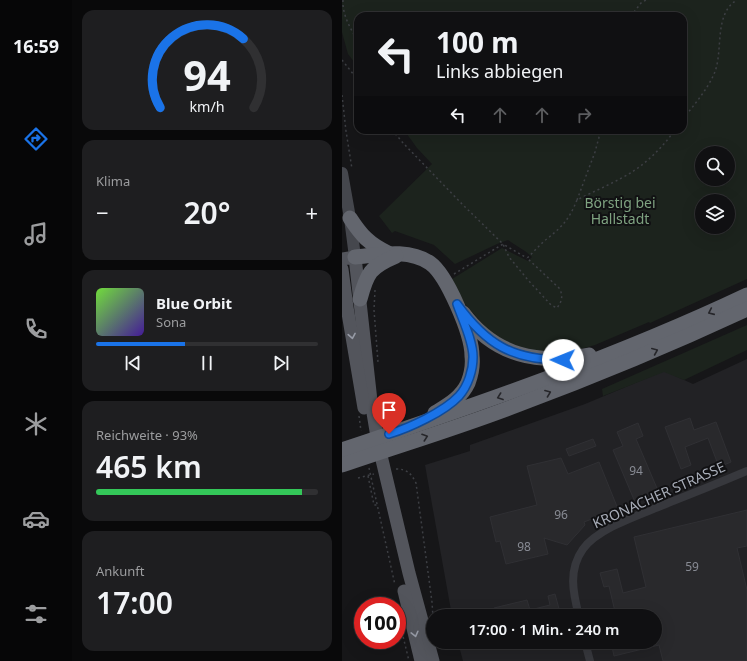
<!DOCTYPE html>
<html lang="de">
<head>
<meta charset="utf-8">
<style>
	:root { --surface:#101012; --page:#1e1e20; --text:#f1f3f6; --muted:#9c9d9f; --line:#303032; --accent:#1a73e8 }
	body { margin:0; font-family:"Noto Sans",sans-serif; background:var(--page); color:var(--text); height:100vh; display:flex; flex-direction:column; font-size:15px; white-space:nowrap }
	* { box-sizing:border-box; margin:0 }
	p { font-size:13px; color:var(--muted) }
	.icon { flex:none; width:22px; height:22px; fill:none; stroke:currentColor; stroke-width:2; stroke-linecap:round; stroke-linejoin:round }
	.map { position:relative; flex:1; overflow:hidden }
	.side { display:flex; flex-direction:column; gap:10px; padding:10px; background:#09090a; width:270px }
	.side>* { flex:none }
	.banner { position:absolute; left:12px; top:12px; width:333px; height:122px; border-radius:12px; box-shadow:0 4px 16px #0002,0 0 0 1px var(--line); background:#101012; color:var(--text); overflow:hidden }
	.tools { position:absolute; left:353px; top:146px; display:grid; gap:8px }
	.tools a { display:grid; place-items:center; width:40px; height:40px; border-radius:50%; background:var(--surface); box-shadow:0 4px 16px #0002,0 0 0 1px var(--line); font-size:20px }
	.speed { position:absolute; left:12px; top:597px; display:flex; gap:8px; font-size:20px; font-weight:700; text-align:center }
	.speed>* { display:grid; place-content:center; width:52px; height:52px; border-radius:50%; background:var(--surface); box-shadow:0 4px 16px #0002,0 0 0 1px var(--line); line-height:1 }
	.speed .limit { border:6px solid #d22; background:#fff; color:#111 }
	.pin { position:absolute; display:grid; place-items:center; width:34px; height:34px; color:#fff; margin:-41px -17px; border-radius:50% 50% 50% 0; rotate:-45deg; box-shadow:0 0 4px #0007 }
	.pin .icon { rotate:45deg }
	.me { position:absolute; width:44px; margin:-22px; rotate:271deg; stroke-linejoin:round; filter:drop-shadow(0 0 3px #0008) }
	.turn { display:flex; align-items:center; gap:14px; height:84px; padding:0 16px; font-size:18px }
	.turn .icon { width:52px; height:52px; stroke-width:2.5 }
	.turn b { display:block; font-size:28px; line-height:34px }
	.lanes { display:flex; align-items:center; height:38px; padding:0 16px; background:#0003; justify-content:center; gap:20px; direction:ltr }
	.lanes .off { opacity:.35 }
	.big { font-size:30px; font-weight:600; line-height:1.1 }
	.side .tile { flex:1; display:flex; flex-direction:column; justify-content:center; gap:6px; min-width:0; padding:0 14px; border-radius:12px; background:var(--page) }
	.side .dial { align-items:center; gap:0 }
	.dial svg { height:104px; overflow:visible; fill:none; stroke:var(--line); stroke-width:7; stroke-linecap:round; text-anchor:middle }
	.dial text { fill:var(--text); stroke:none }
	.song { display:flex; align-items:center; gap:12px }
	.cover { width:48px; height:48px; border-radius:6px; background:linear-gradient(135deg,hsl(100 70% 55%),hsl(260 70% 35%)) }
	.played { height:4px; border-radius:2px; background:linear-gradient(90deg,var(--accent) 40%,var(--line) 40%) }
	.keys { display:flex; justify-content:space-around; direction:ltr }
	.heat { display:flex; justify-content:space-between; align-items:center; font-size:22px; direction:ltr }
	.charge { height:6px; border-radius:3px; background:linear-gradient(90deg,#34c759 93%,var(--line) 0) }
	.trip { position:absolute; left:84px; top:609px; width:236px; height:40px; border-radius:20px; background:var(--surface); box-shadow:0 4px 16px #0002,0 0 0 1px var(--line); font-weight:600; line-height:40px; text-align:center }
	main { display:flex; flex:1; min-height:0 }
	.tab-bar { display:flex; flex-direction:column; width:72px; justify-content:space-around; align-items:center; background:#060607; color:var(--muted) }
	.tab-bar .icon { width:28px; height:28px }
	.tab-bar .selected { color:var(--accent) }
	.tab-bar b { font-size:18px; color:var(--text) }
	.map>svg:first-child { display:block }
	.built { fill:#222225 }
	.green { fill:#1c231d; fill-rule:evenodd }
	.building { fill:#29292c; stroke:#303034 }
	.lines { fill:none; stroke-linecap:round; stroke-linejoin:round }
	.path { stroke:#3d3f44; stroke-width:1.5; stroke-dasharray:2 3; stroke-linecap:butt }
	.minor { stroke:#37383d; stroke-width:8 }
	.secondary { stroke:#45474d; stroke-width:12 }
	.primary { stroke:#53555c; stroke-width:13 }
	.motorway { stroke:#63666e; stroke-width:15 }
	.oneway { stroke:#26262a }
	.oneway2 { stroke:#979ba6 }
	.route-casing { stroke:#114b97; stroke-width:10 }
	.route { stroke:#1a73e8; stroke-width:7 }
	.labels { text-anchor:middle; stroke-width:4; stroke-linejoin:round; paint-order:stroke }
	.number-label { font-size:12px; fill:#888b94 }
	.park-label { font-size:14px; fill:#7fa381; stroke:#111113 }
	.street-label { font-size:14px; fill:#a8adb8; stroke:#111113 }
</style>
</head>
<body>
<main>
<nav class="tab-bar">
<b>16:59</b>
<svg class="icon selected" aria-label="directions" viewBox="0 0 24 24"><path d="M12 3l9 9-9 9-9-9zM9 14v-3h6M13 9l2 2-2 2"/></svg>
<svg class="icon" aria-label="music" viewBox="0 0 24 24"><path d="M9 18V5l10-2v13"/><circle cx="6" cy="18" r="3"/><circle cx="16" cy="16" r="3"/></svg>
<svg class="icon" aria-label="phone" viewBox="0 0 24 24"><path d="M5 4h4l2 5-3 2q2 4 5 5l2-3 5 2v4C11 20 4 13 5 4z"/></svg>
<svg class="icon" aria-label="climate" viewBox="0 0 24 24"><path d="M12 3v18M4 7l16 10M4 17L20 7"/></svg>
<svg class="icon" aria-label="car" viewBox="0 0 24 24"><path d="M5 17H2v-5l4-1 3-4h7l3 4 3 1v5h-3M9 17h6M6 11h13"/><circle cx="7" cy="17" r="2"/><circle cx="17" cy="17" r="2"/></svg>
<svg class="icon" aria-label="filters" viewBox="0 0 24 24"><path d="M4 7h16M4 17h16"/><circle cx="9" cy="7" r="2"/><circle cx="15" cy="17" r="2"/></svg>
</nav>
<section class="side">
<div class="tile dial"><svg viewBox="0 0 100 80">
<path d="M14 69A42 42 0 1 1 86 69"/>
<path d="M14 69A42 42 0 0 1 78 16" stroke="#1a73e8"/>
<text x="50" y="56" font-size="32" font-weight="700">94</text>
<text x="50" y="72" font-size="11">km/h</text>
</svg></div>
<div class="tile"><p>Klima</p>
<div class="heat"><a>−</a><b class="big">20°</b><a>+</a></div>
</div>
<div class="tile">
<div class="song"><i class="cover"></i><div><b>Blue Orbit</b><p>Sona</p></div></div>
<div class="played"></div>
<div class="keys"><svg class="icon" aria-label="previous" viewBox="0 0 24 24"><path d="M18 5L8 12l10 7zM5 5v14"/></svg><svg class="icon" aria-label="pause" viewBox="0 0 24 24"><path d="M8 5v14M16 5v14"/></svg><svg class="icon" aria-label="next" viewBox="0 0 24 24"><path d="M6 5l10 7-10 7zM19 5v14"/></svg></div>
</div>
<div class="tile"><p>Reichweite · 93%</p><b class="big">465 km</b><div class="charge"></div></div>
<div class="tile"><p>Ankunft</p><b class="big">17:00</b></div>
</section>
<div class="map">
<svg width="405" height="661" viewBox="0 0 405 661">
	<rect width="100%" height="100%" fill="#161618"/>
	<polygon class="built" points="405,359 405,661 121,661 116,642 313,642 313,616 110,616 83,465 128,451 128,445 243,404 322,371 351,384"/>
	<g class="green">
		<path d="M 0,0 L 405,0 L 405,279 L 308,323 L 307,322 L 253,345 L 231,351 L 213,353 L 192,351 L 166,343 L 148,332 L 123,304 L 110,279 L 160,248 L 186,261 L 190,257 C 183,250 174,246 166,240 L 155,244 L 113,264 L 92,245 L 53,231 L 50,233 L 37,216 L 90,164 L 75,148 L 62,130 L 341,130 L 341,16 L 16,16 L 16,67 L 6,54 L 0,32 ZM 360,153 L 386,153 L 386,179 L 360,179 ZM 360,201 L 386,201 L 386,227 L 360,227 Z"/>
		<polygon points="405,325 405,350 342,380 322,372 261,396 260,389"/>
	</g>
	<g class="building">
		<polygon points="348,418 352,430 374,422 389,462 377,467 366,438 343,447 349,465 339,469 323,427"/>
		<polygon points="296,423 301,436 294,439 317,493 293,502 271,450 281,446 275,432"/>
		<polygon points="251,439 254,446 227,456 224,449"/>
		<polygon points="219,458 226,474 257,462 276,509 242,522 243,525 225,545 202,538 206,554 164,564 158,541 154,542 148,517 195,505 185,466"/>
		<polygon points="405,510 405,546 395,548 405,590 405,661 321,661 317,645 272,656 269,642 313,642 313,616 274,616 267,586 262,587 258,573 275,569 281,593 304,587 292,537"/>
		<polygon points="213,594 219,616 154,616 152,608 185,600 188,610 208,605 206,596"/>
	</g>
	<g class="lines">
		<g class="path">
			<path d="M 1,0 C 0,15 9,29 16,42"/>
			<polyline points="289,16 299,3 304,0"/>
			<polyline points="0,60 16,80"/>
			<polyline points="0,95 4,131 10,169"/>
			<path d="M 341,119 C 352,105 365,90 372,74 C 382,52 371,14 395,0"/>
			<path d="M 50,130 L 62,144 L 120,204 L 161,244 L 167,257 L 186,280 L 209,305 L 215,308 C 220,301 221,297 218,289 L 185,258 C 192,252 198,244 206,238 C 222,225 227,219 235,200 C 252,191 277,181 293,170 C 309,159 322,145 333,130"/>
			<polyline points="235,200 253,152 259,130"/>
			<polyline points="112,274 161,244 185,258"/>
			<polyline points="33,290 32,310 36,362"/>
			<polyline points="17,416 19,431"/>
			<polyline points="27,468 53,585"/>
			<path d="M 54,469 C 65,469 69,473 74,483 L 90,602 L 91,617"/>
			<polyline points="26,476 32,505 35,505"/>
			<polyline points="16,478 32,474"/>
			<polyline points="60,632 67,661"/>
		</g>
		<g class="minor">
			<path d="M 237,616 C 231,593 226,570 241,549 C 257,527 301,514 326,503 C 352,493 379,482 405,471"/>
			<polyline points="243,642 248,661"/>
		</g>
		<polyline class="secondary" points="0,173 8,218 13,257"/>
		<g class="primary">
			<polyline points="0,259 13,257 29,401 36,443 67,573 91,661"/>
			<polyline points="0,269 5,307 22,408"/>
			<polyline points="62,591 79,661"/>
		</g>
		<g class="motorway">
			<path d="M 8,218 C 19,235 27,244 46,253"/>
			<path d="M 13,257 C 36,255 66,248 88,263 C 105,275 130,334 130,356 C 131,364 129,375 126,383 C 119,398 106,405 93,413"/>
			<path d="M 18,299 C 25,273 28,267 54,256"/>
			<path d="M 121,313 C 153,356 196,365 247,355"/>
			<path d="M 0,450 C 137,404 274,357 405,295"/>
			<path d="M 0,465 C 58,445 118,427 175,405 C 253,376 330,344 405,309"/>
		</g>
	</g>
	<defs><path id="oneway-chevron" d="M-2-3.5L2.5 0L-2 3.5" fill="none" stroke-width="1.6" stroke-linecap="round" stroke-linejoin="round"/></defs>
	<g class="oneway">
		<use href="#oneway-chevron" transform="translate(369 312) rotate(156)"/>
		<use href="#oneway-chevron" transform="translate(313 351) rotate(-23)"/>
		<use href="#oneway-chevron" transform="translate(206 393) rotate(-21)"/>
		<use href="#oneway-chevron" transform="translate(158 397) rotate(160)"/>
		<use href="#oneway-chevron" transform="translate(83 437) rotate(-19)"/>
	</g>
	<g class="oneway2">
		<use href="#oneway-chevron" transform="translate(10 336) rotate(80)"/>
		<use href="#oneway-chevron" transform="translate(73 634) rotate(76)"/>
	</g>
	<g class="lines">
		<g class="route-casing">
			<path id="route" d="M 47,434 C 67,428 102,412 117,396 C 126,386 131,370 131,357 C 131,340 120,319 115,304 C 144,344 170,360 221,360"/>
		</g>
		<use href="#route" class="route"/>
	</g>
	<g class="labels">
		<g class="number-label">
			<text x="294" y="475">94</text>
			<text x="219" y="519">96</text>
			<text x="182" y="551">98</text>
			<text x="350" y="571">59</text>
		</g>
		<g class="park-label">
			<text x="278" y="208">Börstig bei<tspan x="278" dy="16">Hallstadt</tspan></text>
		</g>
		<g class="street-label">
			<text transform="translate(317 495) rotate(-24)" y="5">KRONACHER STRASSE</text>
		</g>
	</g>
</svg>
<div class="tools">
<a><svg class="icon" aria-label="search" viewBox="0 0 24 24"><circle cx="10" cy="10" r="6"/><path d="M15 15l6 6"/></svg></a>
<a><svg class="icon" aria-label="layers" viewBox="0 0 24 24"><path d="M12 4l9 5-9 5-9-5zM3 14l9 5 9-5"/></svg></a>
</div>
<div class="speed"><div class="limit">100</div></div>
<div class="pin" style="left:47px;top:434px;background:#d93025"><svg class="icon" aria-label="arrive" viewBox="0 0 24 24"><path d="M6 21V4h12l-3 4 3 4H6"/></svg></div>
<svg class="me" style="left:221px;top:360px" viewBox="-20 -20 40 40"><circle r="19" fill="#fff"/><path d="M0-13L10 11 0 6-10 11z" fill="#1a73e8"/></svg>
<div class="trip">17:00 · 1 Min. · 240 m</div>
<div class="banner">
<div class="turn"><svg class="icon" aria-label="left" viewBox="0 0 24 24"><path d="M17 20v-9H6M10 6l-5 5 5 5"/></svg><div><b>100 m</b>Links abbiegen</div></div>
<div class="lanes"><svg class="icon" aria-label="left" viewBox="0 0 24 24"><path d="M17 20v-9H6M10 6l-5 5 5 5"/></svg><svg class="icon off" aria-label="ahead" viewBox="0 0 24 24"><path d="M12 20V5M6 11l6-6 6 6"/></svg><svg class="icon off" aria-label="ahead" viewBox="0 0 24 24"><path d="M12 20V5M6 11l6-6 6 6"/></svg><svg class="icon off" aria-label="right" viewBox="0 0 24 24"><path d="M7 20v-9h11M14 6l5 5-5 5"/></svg></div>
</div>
</div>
</main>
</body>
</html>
